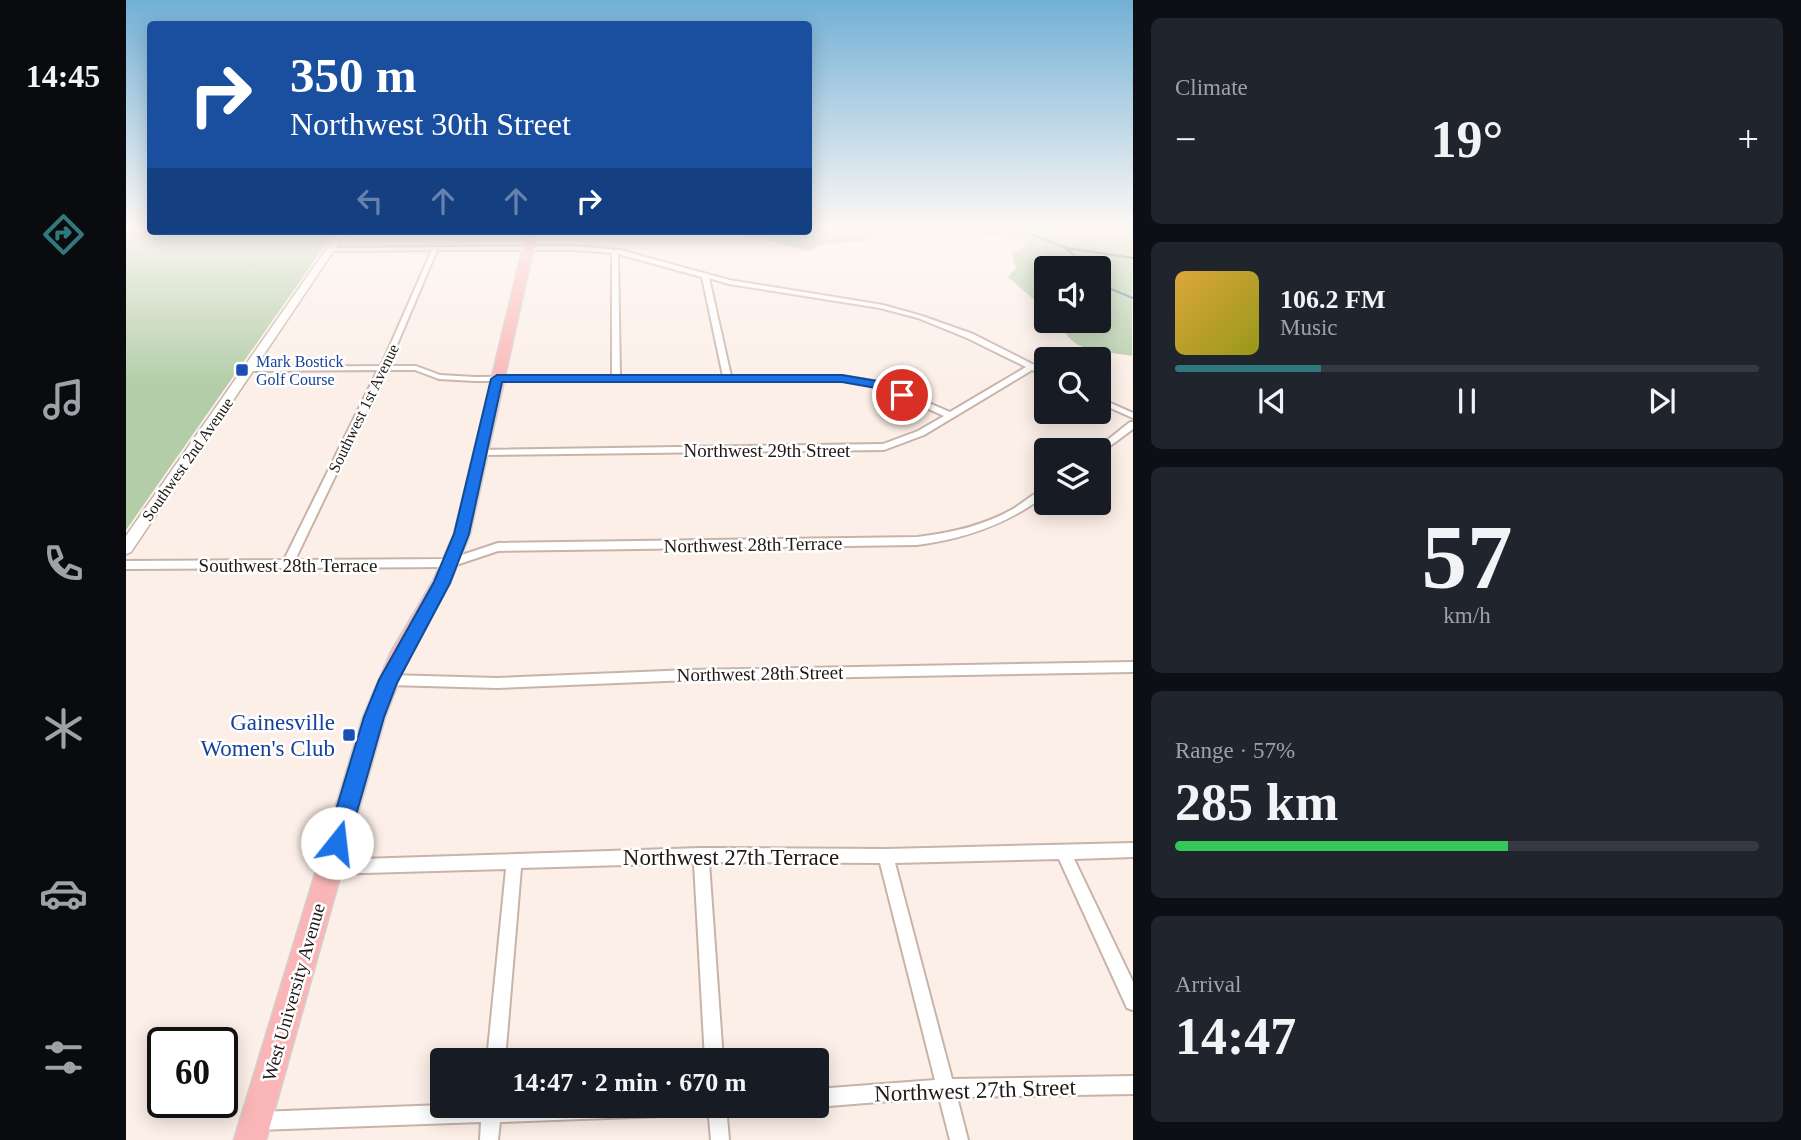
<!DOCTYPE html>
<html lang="en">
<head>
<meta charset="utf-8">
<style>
	:root { --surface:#171b24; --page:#20242c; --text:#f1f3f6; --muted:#9ea1a6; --line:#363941; --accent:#2f797c }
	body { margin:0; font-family:"Times New Roman",serif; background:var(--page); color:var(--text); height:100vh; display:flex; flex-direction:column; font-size:26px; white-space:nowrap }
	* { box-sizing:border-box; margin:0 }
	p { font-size:23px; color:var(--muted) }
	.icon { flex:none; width:38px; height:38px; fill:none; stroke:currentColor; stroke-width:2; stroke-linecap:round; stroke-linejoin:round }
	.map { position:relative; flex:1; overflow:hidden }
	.panel { display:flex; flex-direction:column; gap:18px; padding:18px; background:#0d0f14; width:668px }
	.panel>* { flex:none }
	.guide { position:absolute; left:21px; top:21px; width:665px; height:214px; border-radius:7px; box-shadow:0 4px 18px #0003; background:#1a4fa0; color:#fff; overflow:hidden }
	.fabs { position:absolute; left:908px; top:256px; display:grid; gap:14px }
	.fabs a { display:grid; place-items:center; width:77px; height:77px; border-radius:7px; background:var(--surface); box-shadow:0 4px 18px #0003; font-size:35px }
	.speed { position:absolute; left:21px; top:1027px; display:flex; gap:14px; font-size:35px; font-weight:700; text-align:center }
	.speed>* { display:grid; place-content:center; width:91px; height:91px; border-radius:50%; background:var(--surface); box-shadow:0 4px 18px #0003; line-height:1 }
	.speed .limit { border:4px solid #111; border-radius:10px; background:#fff; color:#111 }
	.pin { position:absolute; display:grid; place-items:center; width:60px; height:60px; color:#fff; margin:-30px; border:4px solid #fff; border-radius:50%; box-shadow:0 2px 7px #0007 }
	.me { position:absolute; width:77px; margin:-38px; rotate:16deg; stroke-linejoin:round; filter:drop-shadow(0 0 5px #0008) }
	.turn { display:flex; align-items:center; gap:24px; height:147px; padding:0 28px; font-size:32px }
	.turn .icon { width:91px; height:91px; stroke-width:2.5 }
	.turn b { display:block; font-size:49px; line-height:60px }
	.lanes { display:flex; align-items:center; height:66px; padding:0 28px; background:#0003; justify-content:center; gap:35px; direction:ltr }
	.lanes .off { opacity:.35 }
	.big { font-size:52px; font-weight:700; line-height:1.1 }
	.panel .card { flex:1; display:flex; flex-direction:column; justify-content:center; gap:10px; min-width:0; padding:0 24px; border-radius:10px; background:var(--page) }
	.panel .dial { align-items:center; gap:0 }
	.dial b { font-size:91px; line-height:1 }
	.song { display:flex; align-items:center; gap:21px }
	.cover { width:84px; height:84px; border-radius:10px; background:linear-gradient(135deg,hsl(40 70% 55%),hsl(60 70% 35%)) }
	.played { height:7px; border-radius:4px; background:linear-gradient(90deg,var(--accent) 25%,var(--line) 25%) }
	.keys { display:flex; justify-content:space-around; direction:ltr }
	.heat { display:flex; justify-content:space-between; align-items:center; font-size:38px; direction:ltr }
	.charge { height:10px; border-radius:5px; background:linear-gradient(90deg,#34c759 57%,var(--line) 0) }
	.trip { position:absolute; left:304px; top:1048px; width:399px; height:70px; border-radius:7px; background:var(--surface); box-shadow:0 4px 18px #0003; font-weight:700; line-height:70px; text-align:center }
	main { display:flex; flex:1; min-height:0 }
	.tabs { display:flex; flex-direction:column; width:126px; justify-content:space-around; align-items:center; background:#090b0e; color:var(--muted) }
	.tabs .icon { width:49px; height:49px }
	.tabs .on { color:var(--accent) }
	.tabs b { font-size:32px; color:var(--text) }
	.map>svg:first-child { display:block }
	.green { fill:#b2cda7 }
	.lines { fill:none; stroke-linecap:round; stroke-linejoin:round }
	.stream { stroke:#4d7e88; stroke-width:2 }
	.street-casing { stroke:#c8b3a8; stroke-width:4 }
	.secondary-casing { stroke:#c8b3a8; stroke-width:3 }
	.primary-casing { stroke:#d2d1d0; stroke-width:3 }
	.street { fill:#fff; fill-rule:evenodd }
	.secondary { fill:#fff; fill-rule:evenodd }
	.primary { fill:#fab6b6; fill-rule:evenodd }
	.route { fill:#1a73e8; stroke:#114b97; stroke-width:2 }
	.transit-dot { fill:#1a4fb4; stroke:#fff; stroke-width:2.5 }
	.labels { text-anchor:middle; stroke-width:5; stroke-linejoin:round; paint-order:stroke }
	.far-transit-label { font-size:16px; fill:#164399; stroke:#fff; text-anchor:start }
	.far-street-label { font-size:16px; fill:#1f1814; stroke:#fff }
	.street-label { font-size:19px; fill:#1f1814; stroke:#fff }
	.near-transit-label { font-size:23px; fill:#164399; stroke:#fff; text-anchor:end }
	.near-street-label { font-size:23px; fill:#1f1814; stroke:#fff }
</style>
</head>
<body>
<main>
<nav class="tabs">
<b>14:45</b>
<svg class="icon on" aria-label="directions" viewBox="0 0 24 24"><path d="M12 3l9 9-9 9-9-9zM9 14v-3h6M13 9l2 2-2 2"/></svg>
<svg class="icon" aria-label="music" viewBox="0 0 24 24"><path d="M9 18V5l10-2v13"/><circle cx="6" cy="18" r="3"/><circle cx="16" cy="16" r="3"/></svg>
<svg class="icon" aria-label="phone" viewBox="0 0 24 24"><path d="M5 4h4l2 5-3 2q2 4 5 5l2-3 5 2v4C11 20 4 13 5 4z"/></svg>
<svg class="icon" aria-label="climate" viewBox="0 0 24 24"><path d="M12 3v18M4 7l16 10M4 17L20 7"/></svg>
<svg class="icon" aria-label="car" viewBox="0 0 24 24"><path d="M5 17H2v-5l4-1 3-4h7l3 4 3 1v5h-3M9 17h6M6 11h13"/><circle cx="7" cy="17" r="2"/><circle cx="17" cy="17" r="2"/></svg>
<svg class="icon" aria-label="filters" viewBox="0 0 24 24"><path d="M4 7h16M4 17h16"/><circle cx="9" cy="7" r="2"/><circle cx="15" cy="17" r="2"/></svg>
</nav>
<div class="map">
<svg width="1007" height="1140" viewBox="0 0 1007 1140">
	<rect width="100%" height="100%" fill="#fcefe8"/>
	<g class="green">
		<polygon points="0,227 24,227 24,231 209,231 0,530"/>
		<path d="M 683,227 L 802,227 L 792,229 L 787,235 L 757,233 C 735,249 705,237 682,251 L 634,238 L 624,239 L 610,233 L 592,236 L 587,231 L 682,231 Z"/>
		<path d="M 805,227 L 1006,227 L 1006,356 C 977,350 943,355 934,320 L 973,320 L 973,268 L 920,268 L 920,310 L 882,277 L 890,268 L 886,254 L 901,244 L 896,240 Z"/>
	</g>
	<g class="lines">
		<g class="stream">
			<polyline points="887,227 940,248 1007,258"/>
			<polyline points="940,248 962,268"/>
			<polyline points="973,278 985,289 1007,298"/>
		</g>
		<g class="street-casing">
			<g id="street">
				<path d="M 449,246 L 494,250 L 603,280 L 757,305 L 796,316 L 847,334 L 920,371 L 920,376 L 906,370 L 798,435 L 758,450 L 356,455 L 353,454 L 353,450 L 757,444 L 792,431 L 818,416 L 751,386 L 716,380 L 349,381 L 313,379 L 289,370 L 260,370 L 169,560 L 324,559 L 372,543 L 791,537 C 825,533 857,526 887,509 C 898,502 908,493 920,488 L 920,495 C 881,524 839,539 791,545 L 372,551 L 324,567 L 0,569 L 0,561 L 158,560 L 252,370 L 123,371 L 119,369 L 123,367 L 255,366 L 306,250 L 205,251 L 203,250 L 203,248 ZM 311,250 L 449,250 L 486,253 L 486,376 L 349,377 L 314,375 L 290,366 L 262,366 ZM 492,254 L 576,277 L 597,376 L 494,376 ZM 583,278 L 603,284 L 754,308 L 792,318 L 841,338 L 900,367 L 824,412 L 753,382 L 716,376 L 605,376 Z"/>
				<polygon points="973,398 1007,413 1007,418 973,403"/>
				<polygon points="1004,422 1007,422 1007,429 976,452 973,453 973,450 969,450"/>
				<polygon points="1007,662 1007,672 564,680 371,688 263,685 259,684 257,680 259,676 263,675 371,678 564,670"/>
				<polygon points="1007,843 1007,857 948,859 1007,982 1007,1010 1001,1008 933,859 769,863 826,1079 1007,1076 1007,1094 831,1097 842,1140 824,1140 813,1097 691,1107 688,1106 691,1106 691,1089 809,1080 754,863 583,862 597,1060 579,1060 568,863 395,868 379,1060 361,1060 380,869 203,874 198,872 196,867 198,862 203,860 575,848 760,849"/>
				<polygon points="317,1105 317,1106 572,1106 569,1112 563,1115 374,1122 372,1140 354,1140 355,1122 132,1130 125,1128 123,1121 125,1114 132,1112"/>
				<polygon points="582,1106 600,1106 603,1140 585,1140"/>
			</g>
		</g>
		<g class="secondary-casing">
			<polygon id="secondary" points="213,231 221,231 5,552 0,554 0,536"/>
		</g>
		<g class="primary-casing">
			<polygon id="primary" points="401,231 411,231 344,534 324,583 281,661 259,717 140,1140 108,1140 237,717 265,652 307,581 328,534"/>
		</g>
		<use href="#street" class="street"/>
		<use href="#secondary" class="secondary"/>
		<use href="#primary" class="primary"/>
	</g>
	<linearGradient id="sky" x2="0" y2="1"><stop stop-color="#72b0d6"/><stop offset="0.59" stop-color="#fef8f5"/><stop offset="1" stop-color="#fef8f5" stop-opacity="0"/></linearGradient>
	<rect width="1007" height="386" fill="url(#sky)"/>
	<polygon class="route" points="371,375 716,375 757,382 783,395 776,398 750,388 716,382 376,382 343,534 324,583 271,683 258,717 222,843 218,851 211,854 203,851 200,843 238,717 253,680 308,582 328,534 365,379"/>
	<g class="transit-dot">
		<rect x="109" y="363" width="14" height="14" rx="3.5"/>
		<rect x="216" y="728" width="14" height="14" rx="3.5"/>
	</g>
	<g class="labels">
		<g class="far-transit-label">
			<text x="130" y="367">Mark Bostick<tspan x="130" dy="18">Golf Course</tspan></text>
		</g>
		<g class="far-street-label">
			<text transform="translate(237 408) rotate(-64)" y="6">Southwest 1st Avenue</text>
			<text transform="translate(61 459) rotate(-55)" y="6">Southwest 2nd Avenue</text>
		</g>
		<g class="street-label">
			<text x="641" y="457">Northwest 29th Street</text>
			<text transform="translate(627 544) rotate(-1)" y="7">Northwest 28th Terrace</text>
			<text x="162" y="572">Southwest 28th Terrace</text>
			<text transform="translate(634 673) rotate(-1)" y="7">Northwest 28th Street</text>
			<text transform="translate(167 992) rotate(-74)" y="7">West University Avenue</text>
		</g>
		<g class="near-transit-label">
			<text x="209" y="730">Gainesville<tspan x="209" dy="26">Women's Club</tspan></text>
		</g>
		<g class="near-street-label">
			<text x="605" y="865">Northwest 27th Terrace</text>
			<text transform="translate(849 1090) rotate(-2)" y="8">Northwest 27th Street</text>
		</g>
	</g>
</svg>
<div class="fabs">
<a><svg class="icon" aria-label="sound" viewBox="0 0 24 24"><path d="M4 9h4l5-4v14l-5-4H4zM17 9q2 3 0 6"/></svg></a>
<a><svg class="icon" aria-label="search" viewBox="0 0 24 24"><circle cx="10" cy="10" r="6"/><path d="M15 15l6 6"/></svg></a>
<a><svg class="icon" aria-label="layers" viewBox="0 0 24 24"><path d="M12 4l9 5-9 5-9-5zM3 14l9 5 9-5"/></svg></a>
</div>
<div class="speed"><div class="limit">60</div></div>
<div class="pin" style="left:776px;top:395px;background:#d93025"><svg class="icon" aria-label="arrive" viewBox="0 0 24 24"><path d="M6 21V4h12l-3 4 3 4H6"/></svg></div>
<svg class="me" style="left:211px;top:843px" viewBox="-20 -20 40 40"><circle r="19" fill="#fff"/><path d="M0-13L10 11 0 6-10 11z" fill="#1a73e8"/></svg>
<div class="trip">14:47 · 2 min · 670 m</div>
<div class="guide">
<div class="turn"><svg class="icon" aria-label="right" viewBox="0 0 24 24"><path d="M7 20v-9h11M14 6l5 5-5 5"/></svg><div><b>350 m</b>Northwest 30th Street</div></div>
<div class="lanes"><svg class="icon off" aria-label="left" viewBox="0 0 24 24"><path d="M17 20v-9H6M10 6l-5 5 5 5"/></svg><svg class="icon off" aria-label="ahead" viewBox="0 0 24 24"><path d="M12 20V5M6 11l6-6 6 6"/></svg><svg class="icon off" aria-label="ahead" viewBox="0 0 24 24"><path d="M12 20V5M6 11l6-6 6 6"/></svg><svg class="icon" aria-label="right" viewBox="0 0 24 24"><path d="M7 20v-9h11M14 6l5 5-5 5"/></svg></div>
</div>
</div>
<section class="panel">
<div class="card"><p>Climate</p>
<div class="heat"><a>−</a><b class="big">19°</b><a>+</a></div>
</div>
<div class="card">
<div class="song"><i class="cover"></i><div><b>106.2 FM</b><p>Music</p></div></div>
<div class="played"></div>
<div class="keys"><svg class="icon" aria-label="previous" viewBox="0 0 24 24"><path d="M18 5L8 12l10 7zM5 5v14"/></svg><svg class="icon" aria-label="pause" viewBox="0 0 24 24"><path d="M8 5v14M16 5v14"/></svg><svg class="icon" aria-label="next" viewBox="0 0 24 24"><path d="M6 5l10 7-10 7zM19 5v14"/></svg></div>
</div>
<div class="card dial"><b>57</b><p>km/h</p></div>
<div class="card"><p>Range · 57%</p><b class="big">285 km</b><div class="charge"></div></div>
<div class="card"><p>Arrival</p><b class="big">14:47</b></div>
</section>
</main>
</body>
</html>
